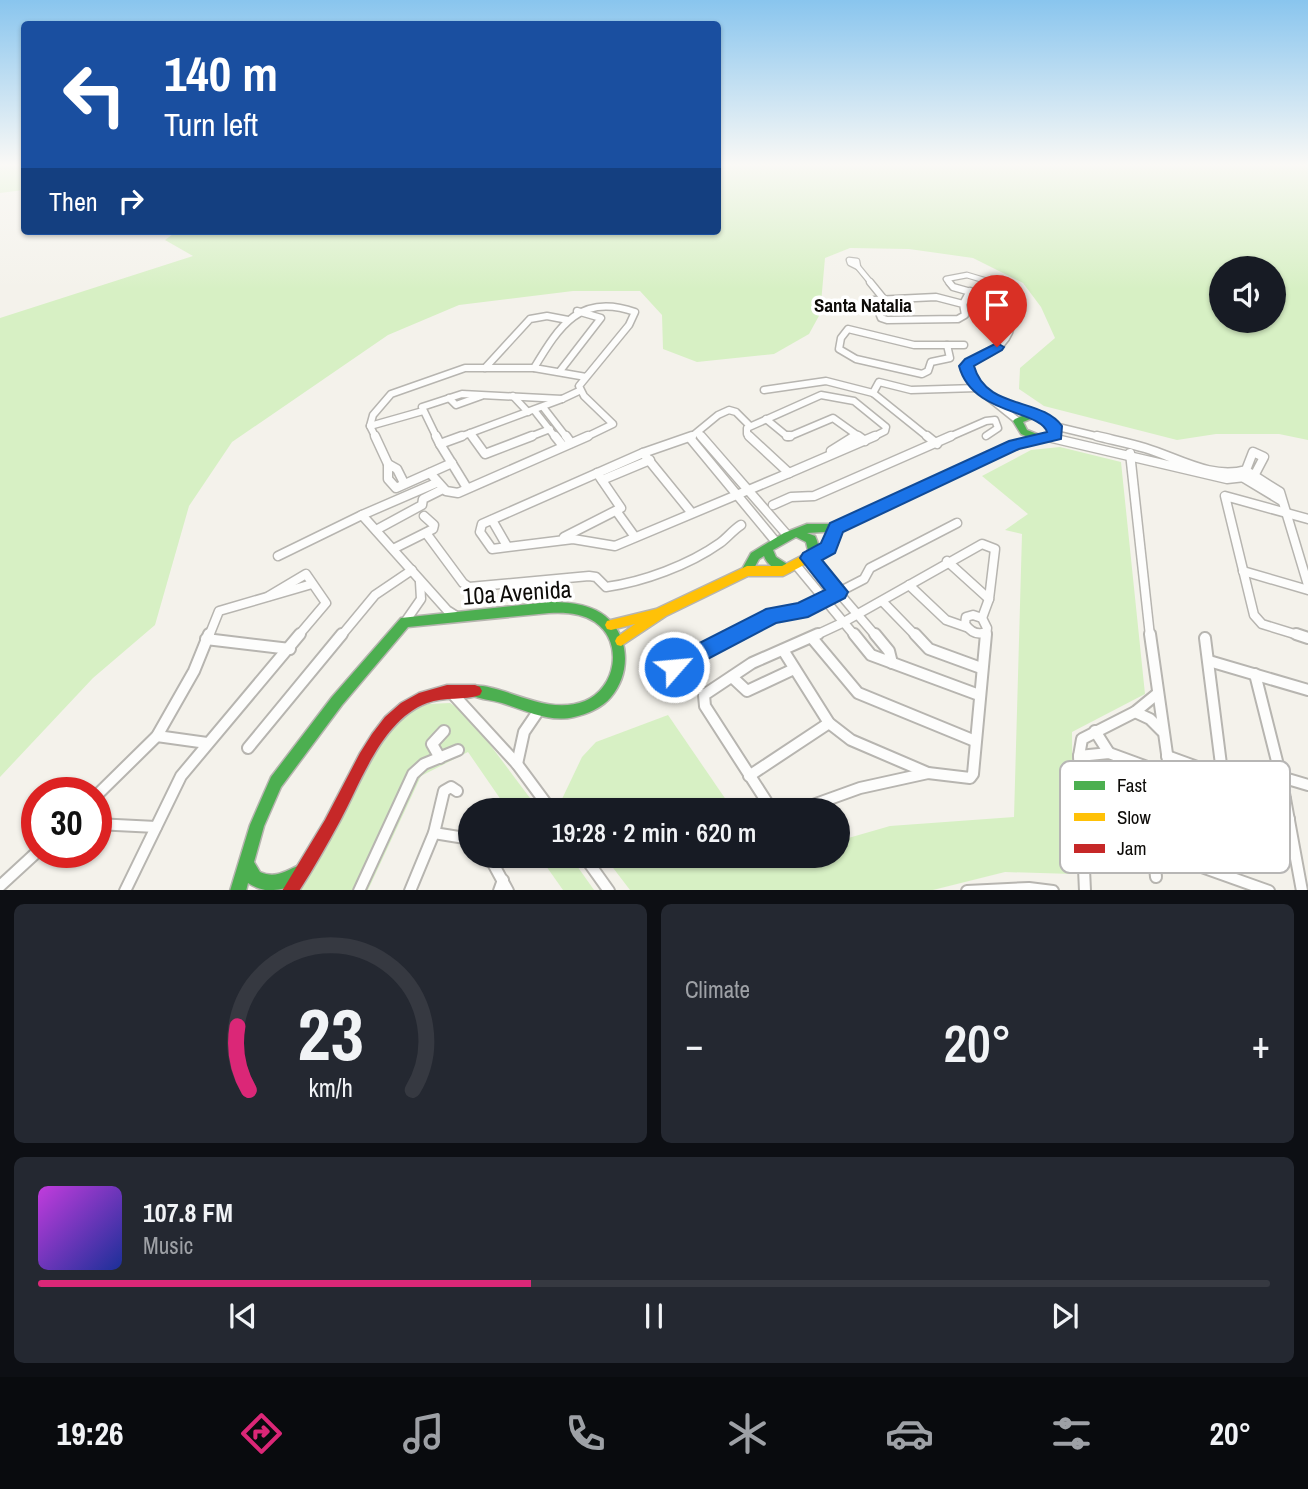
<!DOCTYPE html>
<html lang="en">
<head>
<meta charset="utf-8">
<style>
	:root { --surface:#171b24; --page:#242831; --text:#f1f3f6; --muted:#9ea1a6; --line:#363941; --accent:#db2777 }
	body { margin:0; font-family:"Archivo Narrow",sans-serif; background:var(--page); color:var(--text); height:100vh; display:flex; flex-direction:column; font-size:26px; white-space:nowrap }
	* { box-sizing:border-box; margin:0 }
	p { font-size:23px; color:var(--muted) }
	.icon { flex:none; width:38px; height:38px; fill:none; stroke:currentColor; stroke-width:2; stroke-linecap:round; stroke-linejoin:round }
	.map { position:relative; height:890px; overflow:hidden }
	.panel { display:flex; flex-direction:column; gap:14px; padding:14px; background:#0d0f14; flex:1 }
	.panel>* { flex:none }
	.hud { position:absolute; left:21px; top:21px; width:700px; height:214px; border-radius:7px; box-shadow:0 2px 5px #0004; background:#1a4fa0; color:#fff; overflow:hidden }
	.fabs { position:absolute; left:1209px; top:256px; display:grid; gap:14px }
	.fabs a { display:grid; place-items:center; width:77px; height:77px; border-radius:50%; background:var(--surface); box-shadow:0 2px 5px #0004; font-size:35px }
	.speed { position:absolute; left:21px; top:777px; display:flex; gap:14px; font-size:35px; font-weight:700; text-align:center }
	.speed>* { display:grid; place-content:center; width:91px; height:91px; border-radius:50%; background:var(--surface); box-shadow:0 2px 5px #0004; line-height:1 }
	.speed .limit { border:10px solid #d22; background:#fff; color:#111 }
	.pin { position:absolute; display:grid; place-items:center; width:60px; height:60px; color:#fff; margin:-72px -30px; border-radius:50% 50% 50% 0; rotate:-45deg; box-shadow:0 0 7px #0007 }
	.pin .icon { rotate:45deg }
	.me { position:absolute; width:77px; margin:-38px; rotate:63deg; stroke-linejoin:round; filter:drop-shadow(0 0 5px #0008) }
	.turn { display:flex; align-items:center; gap:24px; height:147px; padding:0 28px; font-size:32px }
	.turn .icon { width:91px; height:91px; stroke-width:2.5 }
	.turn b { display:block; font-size:49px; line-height:60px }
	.then { display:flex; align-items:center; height:66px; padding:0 28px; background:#0003; gap:14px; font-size:26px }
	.big { font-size:52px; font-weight:600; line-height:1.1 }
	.panel .widget { flex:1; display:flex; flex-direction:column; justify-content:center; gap:10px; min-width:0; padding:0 24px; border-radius:10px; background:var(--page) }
	.panel .dial { align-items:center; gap:0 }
	.dial svg { height:182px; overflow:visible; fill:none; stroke:var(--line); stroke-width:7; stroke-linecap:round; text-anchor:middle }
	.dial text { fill:var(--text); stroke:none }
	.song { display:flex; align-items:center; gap:21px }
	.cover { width:84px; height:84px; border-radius:10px; background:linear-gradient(135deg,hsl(290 70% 55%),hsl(230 70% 35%)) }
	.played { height:7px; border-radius:4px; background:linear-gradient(90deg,var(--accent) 40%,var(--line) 40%) }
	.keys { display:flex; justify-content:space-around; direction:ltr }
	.heat { display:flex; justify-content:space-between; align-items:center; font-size:38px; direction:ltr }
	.panel .tiles { flex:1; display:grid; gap:14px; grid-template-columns:1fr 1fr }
	.widget:last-child { grid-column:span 2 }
	.trip { position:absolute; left:458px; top:798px; width:392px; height:70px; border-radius:35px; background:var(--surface); box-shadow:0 2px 5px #0004; font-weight:600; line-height:70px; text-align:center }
	.menu { display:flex; height:112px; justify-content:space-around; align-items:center; background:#090b0e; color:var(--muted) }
	.menu .icon { width:49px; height:49px }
	.menu .current { color:var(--accent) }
	.menu b { font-size:32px; color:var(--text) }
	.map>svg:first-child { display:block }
	.green { fill:#d7f0c4; fill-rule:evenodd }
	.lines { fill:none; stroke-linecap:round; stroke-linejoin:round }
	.street-far3-casing { stroke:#b7b5b0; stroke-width:7 }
	.street-far2-casing { stroke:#b7b5b0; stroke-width:9 }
	.street-far1-casing { stroke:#b7b5b0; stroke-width:11 }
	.street-casing { stroke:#b7b5b0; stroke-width:14 }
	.fast-casing { stroke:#b7b5b0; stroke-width:3 }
	.slow-casing { stroke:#b7b5b0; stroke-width:3 }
	.jam-casing { stroke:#b7b5b0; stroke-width:3 }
	.street-far3 { stroke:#fdfdfc; stroke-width:4.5 }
	.street-far2 { stroke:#fdfdfc; stroke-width:6 }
	.street-far1 { stroke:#fdfdfc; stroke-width:8 }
	.street { stroke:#fdfdfc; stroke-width:10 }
	.fast { fill:#4caf50; fill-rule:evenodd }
	.slow { fill:#ffc107; fill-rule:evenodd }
	.jam { fill:#c62828; fill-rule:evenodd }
	.route { fill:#1a73e8; stroke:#114b97; stroke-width:2 }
	.labels { text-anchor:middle; stroke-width:7; stroke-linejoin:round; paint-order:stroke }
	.far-neighbourhood-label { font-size:19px; font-weight:bold; fill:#0e0c09; stroke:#fff }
	.near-street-label { font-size:24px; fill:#0e0c09; stroke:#fff }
	.key { fill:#fff; stroke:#b7b6b5; stroke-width:2 }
	.key-label { font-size:19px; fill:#0e0c09 }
</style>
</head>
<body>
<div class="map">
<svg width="1308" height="891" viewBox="0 0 1308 891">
	<rect width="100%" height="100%" fill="#f4f2eb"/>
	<g class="green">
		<polygon points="0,164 24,164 24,190 0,193"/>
		<path d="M 718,164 L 1308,164 L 1308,440 L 1279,434 L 1216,434 L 1177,440 L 1044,406 L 1019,389 L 1020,368 L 1055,338 L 1041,307 L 1023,283 L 973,258 L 909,249 L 850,248 L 825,258 L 820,314 L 809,334 L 774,354 L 697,362 L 663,349 L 662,315 L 640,291 L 573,291 L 459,305 L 388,335 L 232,442 L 189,506 L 155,625 L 93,678 L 0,777 L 0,318 L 193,256 L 165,240 L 177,231 L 718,231 ZM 1222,268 L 1274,268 L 1274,320 L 1222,320 Z"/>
		<polygon points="1060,447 1121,462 1145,694 1072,732 1073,874 1005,872 929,891 630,890 604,856 764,856 768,862 788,856 838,856 838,841 890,826 1014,817 1022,534 1005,530 1028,514 982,476 1031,450"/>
		<polygon points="450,703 467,714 539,810 508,810 468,752 421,776 368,890 296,891 351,800 385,736 410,712 428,704"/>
		<polygon points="668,715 733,810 571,810 562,799 582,757 596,742"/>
		<polygon points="539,856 570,856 594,890 563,890"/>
	</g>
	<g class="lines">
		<g class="street-far3-casing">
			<g id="street-far3">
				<polygon points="849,260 857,261 858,267 850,263"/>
				<polyline points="858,267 872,284"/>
				<polyline points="950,284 946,279 967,275 997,284"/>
			</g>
		</g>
		<g class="street-far2-casing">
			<g id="street-far2">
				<polyline points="870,282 883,298"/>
				<polyline points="949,282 953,287 992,298"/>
				<polygon points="936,297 963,304 965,315 958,319 887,320 881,318 874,300"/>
				<path d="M 992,298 L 1011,326 C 1007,346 988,355 970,362 L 967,372 L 977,388 L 1018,421"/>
				<polyline points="992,298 1001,287 994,282"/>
				<polyline points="963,304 970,291"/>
				<polygon points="848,329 914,345 947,345 950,358 931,362 928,371 922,374 856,359 839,349 841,338"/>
				<polyline points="947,345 964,345"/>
				<polyline points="485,368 530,319 547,316 568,320"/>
				<polyline points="560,371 601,318 577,311"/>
				<polyline points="764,390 826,381 873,393 929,438"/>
				<polyline points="873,393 879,382 911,390 977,388"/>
				<polyline points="513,396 528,412"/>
				<polyline points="449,398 456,405 481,396"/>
				<polyline points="562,399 579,391"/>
				<polyline points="1000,403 1032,415"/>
				<polyline points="543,407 567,438"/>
				<polyline points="534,410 556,438"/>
				<polyline points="766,419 788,437 833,418 861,438"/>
				<polyline points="370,426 423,411"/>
				<polyline points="1054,426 1104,438"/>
				<polyline points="470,433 473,438"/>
				<polyline points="698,433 702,438"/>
				<polyline points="376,438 370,426 373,415 391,394 465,368 534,368"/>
				<polyline points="437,438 422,407 462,394 562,399"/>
				<polyline points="457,438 562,399"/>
				<polyline points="527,438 550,429"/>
				<path d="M 584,438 L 613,424 L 584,396 L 579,386 L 629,325 L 635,312 C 580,293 560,325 534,368 L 586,377"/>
				<polyline points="690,438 718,415 729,410 736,412 750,426"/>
				<polyline points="751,438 747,434 747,428 821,395 854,401 886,427 885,431 871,438"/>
				<polyline points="852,438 857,435"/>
				<polyline points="947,438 986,421 995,420 998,428 986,436"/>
			</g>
		</g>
		<g class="street-far1-casing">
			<g id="street-far1">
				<polyline points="375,436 388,464 397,469 404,483"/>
				<polyline points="436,436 440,444 462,436"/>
				<polyline points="472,436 485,454 532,436"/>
				<polyline points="555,436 563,446"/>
				<polyline points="566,436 571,443"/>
				<polyline points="692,436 643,453 482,524 480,532 492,549 573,539 615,546 789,473"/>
				<polyline points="701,436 788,536"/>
				<polyline points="749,436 789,473"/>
				<polyline points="787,436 790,436"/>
				<polyline points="858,436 865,441"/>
				<polyline points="927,436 937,444"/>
				<polyline points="690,438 776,542"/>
				<path d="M 1052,438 L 1227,479 L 1254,476 L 1264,457 L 1253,452 L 1246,470 C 1212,480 1178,458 1145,448 C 1129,443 1113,440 1097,436"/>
				<polyline points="440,444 467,488"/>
				<polyline points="831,451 855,436"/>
				<polyline points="643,453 691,512"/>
				<polyline points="1130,453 1150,636"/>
				<polyline points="388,464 388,479 396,488 452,463"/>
				<polyline points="430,473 446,491 458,493 588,436"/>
				<polyline points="789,473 875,436"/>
				<polyline points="1250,473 1280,492 1308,585"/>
				<polyline points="1244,478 1282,501"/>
				<polyline points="602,480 650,460"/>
				<polyline points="773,505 791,497 814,496 951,436"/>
				<polyline points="617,512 635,537"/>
				<polyline points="362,515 436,483"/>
				<polyline points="492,520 507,546"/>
				<polyline points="376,530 422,505 423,499 443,489"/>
				<path d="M 426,533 L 463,583 L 469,587 L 589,576 L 596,577 L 606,587 C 643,582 689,565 720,543 C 727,538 733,530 741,525"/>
				<polyline points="564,537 621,508 597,473"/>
				<polyline points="393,549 433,529 434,525 424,516"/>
				<polyline points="278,556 362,515 447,610 458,617"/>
				<polyline points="809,558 876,636"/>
				<polyline points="947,561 989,599"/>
				<polyline points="796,565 855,636"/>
				<polyline points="1243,571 1308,590"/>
				<polyline points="909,585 946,620 966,627"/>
				<polyline points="269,596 306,574 326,603 298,636"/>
				<polyline points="882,601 916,636"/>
				<polyline points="405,622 421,599 420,582"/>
				<polyline points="209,636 219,611 312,584"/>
				<polyline points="341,636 375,595 412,570"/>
				<polyline points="733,636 773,615 806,609 864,579 870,568 957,523"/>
				<polyline points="814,636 842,623 982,544 995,549 989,599 982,618"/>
				<path d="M 986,636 L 987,628 L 982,618 L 973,615 L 966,617 L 965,624 C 970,631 977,636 986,632"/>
				<polyline points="1301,636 1262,624 1254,615 1225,496 1308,519"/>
			</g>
		</g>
		<g class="street-casing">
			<g id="street">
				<polyline points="854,634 871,655 979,695"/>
				<polyline points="875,634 889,651 892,663"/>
				<polyline points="915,634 929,649 981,668"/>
				<polyline points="1150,634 1170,775"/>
				<polyline points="1296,634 1308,638"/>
				<polyline points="812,638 858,693 975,741"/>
				<polyline points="1205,638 1225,796"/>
				<polyline points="206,639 290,649"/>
				<polyline points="783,650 829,723 851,740 928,773 970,778 973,774 986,634"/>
				<polyline points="1209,661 1308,690"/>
				<polyline points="674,667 736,634"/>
				<polyline points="1255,674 1281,777 1302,891"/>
				<polyline points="732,677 747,691 794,669"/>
				<polyline points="451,692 517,764 551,810"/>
				<polyline points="1135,712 1150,719 1162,731"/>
				<polyline points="1095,731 1109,753"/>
				<polyline points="157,736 207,743"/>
				<polyline points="248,748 342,634"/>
				<polyline points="1079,756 1109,753 1289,819"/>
				<polyline points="1167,756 1285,799"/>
				<polyline points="440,758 432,744 444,731"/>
				<polyline points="517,764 524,732 539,710"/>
				<polyline points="749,776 829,723"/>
				<polyline points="1281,777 1308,785"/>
				<polyline points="1147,789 1156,877"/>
				<polyline points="96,796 157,736 194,671 209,634"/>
				<polyline points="772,810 705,706 704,695 752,663 818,634"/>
				<polyline points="799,810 860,788 928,773"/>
				<polyline points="96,824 156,827"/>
				<polyline points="434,833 471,839"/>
				<polyline points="1154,850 1269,891"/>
				<polyline points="489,856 508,891"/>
				<polyline points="584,856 609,891"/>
				<polyline points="0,886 37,852"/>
				<polyline points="125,891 181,776 300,634"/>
				<polyline points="359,891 413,774 424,764 458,750"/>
				<polyline points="410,891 434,833 444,791 451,787 457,791"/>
				<polyline points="499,891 503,880"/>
				<polyline points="967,891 1029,888 1053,891"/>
				<polyline points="1085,891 1079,756 1082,739 1135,712 1157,694"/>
			</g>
		</g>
		<g class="fast-casing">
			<g id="fast">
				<path d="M 1032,412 L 1049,417 L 1061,429 L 1058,437 C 1044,442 1032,443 1018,447 L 840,531 L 807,533 L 815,536 C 818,542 821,553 818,559 L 814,560 L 810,559 L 806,542 L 796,537 L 773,550 L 776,557 L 790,566 L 792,569 L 790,572 C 780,575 767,565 764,556 L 759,559 L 751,574 L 747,576 L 743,574 L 741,571 L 751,553 L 784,533 L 807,524 L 835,524 L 1012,443 L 1028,437 L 1021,434 L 1013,421 L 1015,419 ZM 1033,418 L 1043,421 L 1051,430 L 1051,433 L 1042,436 L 1027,430 L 1023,422 Z"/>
				<path d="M 549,602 C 568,602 590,604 605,616 C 630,636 631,673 611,697 C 602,708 587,714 574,717 C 550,723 524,710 502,703 C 491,700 480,699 470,695 L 468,691 L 470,687 C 479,684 488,687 496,689 C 525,697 555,713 585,701 C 616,688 624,642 595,622 C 582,613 565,612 549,613 L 408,627 L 342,705 L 281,787 L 264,826 L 254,862 L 260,872 C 276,879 285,871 300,865 L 305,868 L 308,873 C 302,887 279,891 265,890 C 259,889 253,886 248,883 L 246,891 L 230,891 L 250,825 L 271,777 L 332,697 L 401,618 Z"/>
			</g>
		</g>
		<g class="slow-casing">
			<polygon id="slow" points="836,524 840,525 841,528 832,550 787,574 783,576 748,576 666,616 621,646 617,645 615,641 617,637 635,624 611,630 607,629 605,625 607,621 611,620 656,609 747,566 782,566 824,544 832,525"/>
		</g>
		<g class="jam-casing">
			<path id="jam" d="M 447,685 L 475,685 L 480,687 L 482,691 L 480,695 C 464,701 445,696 427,703 C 382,720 361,782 340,821 C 327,845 314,868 299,891 L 282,891 L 325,820 L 360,753 L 372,734 L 385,717 L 401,703 L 419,693 Z"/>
		</g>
		<use href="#street-far3" class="street-far3"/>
		<use href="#street-far2" class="street-far2"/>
		<use href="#street-far1" class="street-far1"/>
		<use href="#street" class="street"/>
		<use href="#fast" class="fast"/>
		<use href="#slow" class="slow"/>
		<use href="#jam" class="jam"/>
	</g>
	<linearGradient id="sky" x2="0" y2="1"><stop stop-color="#89c5ee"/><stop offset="0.57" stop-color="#faf9f6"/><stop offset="1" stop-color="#faf9f6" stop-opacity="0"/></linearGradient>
	<rect width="1308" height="289" fill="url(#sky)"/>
	<path class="route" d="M 997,343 L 1004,347 L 1002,350 L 974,366 C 986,410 1041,397 1062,426 L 1061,439 L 1019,449 L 843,532 L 835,553 L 822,560 L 848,592 L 845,598 L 808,617 L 776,623 L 681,673 L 674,676 L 666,673 L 663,667 L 666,660 L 766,609 L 798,603 L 825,590 L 800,558 L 803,553 L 821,543 L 830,523 L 1009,441 L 1047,432 C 1040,410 972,415 959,366 L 965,359 Z"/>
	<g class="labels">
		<g class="far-neighbourhood-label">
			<text x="863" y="312">Santa Natalia</text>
		</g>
		<g class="near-street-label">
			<text transform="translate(517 593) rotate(-4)" y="8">10a Avenida</text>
		</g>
	</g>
	<rect x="1060" y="761" width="230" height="112" rx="10" class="key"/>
	<rect x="1074" y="781" width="31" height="9" fill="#4caf50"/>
	<rect x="1074" y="813" width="31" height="8" fill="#ffc107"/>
	<rect x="1074" y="844" width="31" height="9" fill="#c62828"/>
	<g class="key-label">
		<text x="1117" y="792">Fast</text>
		<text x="1117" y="824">Slow</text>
		<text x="1117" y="855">Jam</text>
	</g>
</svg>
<div class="fabs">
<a><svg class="icon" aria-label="sound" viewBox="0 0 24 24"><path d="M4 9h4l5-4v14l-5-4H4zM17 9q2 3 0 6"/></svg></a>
</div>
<div class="speed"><div class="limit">30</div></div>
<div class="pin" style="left:997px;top:347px;background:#d93025"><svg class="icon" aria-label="arrive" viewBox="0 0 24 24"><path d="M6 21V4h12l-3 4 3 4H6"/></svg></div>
<svg class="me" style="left:674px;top:667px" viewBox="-20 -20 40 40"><circle r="17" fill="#1a73e8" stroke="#fff" stroke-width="3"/><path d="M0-11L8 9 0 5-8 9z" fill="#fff"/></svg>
<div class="trip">19:28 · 2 min · 620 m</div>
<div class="hud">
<div class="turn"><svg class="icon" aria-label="left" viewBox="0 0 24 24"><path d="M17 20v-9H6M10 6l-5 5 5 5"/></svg><div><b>140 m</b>Turn left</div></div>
<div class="then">Then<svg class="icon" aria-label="right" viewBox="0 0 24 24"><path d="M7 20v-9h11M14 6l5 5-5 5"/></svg></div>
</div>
</div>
<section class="panel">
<div class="tiles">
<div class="widget dial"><svg viewBox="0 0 100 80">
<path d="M14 69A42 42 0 1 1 86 69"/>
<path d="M14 69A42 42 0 0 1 9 41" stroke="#db2777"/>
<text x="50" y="56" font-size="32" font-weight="700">23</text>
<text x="50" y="72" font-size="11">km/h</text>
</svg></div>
<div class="widget"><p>Climate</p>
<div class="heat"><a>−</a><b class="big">20°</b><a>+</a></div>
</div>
<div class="widget">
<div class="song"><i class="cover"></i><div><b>107.8 FM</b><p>Music</p></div></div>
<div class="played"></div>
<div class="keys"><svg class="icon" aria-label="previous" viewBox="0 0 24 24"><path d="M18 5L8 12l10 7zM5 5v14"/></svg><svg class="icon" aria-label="pause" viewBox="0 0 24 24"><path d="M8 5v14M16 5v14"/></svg><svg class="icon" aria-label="next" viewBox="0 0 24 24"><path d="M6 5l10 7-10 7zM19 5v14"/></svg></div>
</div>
</div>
</section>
<nav class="menu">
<b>19:26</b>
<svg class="icon current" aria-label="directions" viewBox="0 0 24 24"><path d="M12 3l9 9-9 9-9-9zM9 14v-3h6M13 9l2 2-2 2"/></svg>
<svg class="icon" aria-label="music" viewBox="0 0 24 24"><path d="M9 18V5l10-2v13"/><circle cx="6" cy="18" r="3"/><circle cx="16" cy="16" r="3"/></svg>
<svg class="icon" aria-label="phone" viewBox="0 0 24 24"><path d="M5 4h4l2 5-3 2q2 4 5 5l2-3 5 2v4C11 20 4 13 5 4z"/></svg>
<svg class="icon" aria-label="climate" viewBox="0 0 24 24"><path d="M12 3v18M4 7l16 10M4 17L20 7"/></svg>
<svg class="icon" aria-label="car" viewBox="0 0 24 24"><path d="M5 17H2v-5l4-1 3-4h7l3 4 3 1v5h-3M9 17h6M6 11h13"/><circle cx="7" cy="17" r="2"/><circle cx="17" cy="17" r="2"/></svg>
<svg class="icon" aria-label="filters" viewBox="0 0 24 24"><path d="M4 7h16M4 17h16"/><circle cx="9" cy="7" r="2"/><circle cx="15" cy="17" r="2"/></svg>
<b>20°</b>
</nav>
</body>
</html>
